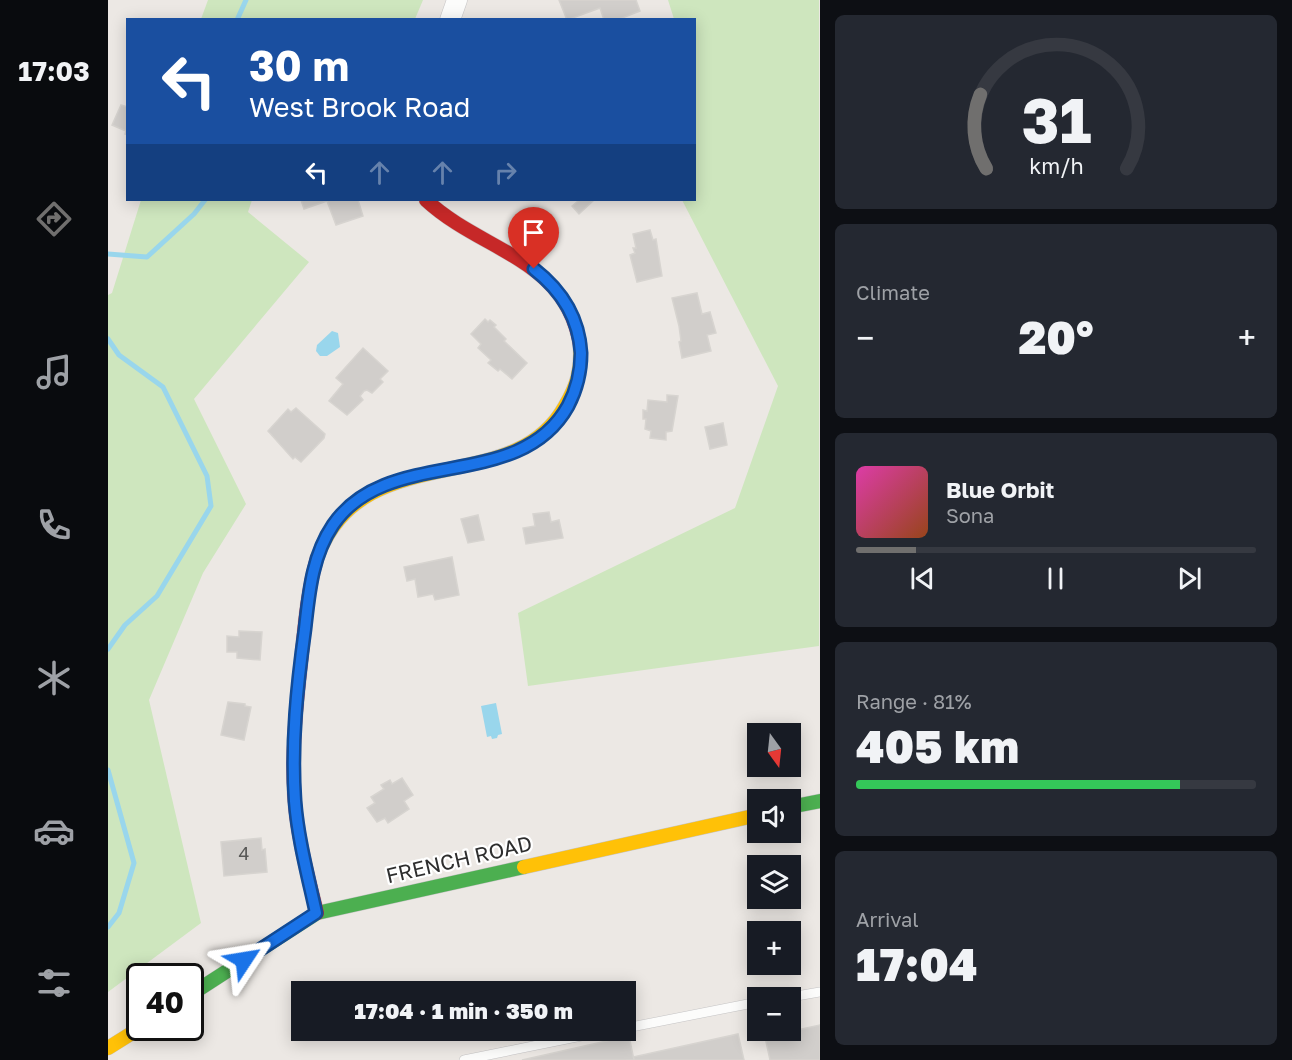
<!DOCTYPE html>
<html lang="en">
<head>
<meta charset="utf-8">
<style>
	:root { --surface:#171b24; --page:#242831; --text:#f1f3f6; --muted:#9ea1a6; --line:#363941; --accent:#706f6e }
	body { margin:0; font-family:"Golos Text",sans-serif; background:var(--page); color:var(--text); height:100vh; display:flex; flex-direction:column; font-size:22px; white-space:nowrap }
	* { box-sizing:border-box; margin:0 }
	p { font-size:20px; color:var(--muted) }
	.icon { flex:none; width:33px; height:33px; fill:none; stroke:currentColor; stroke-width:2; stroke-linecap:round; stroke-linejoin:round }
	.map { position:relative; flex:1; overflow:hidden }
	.panel { display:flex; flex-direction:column; gap:15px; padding:15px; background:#0d0f14; width:472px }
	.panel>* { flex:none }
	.banner { position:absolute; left:18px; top:18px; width:570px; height:183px; border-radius:0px; box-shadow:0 3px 15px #0003; background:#1a4fa0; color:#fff; overflow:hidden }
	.needle { width:39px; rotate:165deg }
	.tools { position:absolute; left:639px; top:723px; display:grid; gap:12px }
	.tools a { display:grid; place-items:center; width:54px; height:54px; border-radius:0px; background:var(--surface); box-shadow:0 3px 15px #0003; font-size:30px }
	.speed { position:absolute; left:18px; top:963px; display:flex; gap:12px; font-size:30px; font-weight:700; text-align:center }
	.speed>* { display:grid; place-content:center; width:78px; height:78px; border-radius:50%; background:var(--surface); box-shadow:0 3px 15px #0003; line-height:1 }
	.speed .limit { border:3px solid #111; border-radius:9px; background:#fff; color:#111 }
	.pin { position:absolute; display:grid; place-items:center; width:51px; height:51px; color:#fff; margin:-62px -26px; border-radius:50% 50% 50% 0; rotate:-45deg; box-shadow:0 0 6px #0007 }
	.pin .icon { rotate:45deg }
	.me { position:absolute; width:66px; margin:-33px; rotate:57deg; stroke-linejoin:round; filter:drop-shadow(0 0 4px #0008) }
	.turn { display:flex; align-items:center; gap:21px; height:126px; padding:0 24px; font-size:27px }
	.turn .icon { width:78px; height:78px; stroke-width:2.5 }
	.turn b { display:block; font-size:42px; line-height:51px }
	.lanes { display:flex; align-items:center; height:57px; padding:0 24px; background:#0003; justify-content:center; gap:30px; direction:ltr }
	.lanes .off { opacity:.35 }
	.big { font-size:45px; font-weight:800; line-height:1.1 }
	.panel .widget { flex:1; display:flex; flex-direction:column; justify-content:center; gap:9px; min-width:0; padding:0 21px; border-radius:9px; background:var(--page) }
	.panel .dial { align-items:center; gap:0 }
	.dial svg { height:156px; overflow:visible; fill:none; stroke:var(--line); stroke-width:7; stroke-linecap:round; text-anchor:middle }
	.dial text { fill:var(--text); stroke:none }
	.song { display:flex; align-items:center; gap:18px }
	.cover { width:72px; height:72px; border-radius:9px; background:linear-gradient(135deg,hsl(320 70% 55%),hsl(20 70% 35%)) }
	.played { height:6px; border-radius:3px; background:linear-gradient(90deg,var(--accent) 15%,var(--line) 15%) }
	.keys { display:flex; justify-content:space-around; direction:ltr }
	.heat { display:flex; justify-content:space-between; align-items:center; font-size:33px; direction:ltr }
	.charge { height:9px; border-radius:4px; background:linear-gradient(90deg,#34c759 81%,var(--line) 0) }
	.trip { position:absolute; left:183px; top:981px; width:345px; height:60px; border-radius:0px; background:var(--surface); box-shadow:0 3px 15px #0003; font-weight:800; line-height:60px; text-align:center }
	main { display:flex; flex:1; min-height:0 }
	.menu { display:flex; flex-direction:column; width:108px; justify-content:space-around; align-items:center; background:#090b0e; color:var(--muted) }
	.menu .icon { width:42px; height:42px }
	.menu .selected { color:var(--accent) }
	.menu b { font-size:27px; color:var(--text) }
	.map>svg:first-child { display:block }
	.green { fill:#cee6be }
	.water { fill:#99d6ec }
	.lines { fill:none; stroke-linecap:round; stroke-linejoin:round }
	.stream { stroke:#99d6ec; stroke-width:5 }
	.building { fill:#d1cecb; stroke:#d7d4d0; stroke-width:1.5 }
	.lane-casing { stroke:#c5c4c5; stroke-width:10 }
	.street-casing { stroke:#c5c4c5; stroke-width:21 }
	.fast-casing { stroke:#c5c4c5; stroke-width:15 }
	.slow-casing { stroke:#c5c4c5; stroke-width:15 }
	.jam-casing { stroke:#c5c4c5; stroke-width:15 }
	.lane { stroke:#fcfcfb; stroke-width:9 }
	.street { stroke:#fcfcfb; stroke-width:20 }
	.fast { stroke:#4caf50; stroke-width:14 }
	.slow { stroke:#ffc107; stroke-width:14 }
	.jam { stroke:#c62828; stroke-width:14 }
	.route-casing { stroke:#114b97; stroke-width:15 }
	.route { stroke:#1a73e8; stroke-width:10 }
	.labels { text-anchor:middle; stroke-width:4.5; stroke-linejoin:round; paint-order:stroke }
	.number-label { font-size:18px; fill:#585857 }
	.street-label { font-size:21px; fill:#2e2e2e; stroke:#fff }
</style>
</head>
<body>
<main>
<nav class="menu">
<b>17:03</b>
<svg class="icon selected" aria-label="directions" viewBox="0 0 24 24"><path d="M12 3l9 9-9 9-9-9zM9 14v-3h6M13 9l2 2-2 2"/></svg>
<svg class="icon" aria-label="music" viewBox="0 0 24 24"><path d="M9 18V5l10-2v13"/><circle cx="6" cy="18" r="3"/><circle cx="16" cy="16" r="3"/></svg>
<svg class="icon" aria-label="phone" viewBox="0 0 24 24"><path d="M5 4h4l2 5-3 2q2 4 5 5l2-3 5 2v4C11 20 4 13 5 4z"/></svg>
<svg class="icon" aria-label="climate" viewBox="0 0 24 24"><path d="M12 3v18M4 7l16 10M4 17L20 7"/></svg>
<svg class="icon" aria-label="car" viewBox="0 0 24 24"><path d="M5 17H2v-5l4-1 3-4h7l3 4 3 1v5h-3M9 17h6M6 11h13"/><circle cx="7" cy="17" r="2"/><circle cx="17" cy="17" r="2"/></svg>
<svg class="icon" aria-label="filters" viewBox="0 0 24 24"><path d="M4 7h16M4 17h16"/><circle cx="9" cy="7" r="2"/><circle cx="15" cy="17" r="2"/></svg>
</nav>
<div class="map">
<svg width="712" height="1060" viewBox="0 0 712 1060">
	<rect width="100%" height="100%" fill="#ece8e4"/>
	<g class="green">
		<polygon points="100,0 315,0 307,19 93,19"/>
		<polygon points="560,0 711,0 711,646 420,686 410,613 627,508 670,386 574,200 586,200 586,20 566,19"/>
		<polygon points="33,200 144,200 140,212 201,262 86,399 138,504 95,573 41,700 93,923 0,992 0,295 4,293"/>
	</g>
	<g class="water">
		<polygon points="224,331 230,333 232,347 219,356 212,356 208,351 209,345"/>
		<polygon points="388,703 394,734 390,735 389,738 384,739 383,736 379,737 373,706"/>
	</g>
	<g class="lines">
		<g class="stream">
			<polyline points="129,20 138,0"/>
			<polyline points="0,254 39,257 86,214 97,200"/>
			<polyline points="0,339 11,355 55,387 99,476 103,506 49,596 17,625 0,649"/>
			<polyline points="0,770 26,863 11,913 0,927"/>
		</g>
	</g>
	<g class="building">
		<polygon points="451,0 528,0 532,11 509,20 496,20 492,8 459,20"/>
		<polygon points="13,105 20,107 20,135 17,134 18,131 4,125"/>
		<polygon points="193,200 250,200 255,216 228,225 219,201 196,209"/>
		<polygon points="469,200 486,200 471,214 464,206 470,201"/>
		<polygon points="542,230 545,240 548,239 554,276 529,282 522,255 527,253 525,248 528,248 525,234"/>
		<polygon points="589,293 594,314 602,312 608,333 599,335 603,351 574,358 571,342 573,341 571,326 564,298"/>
		<polygon points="377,319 380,322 382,320 388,325 386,327 398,339 396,341 419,363 404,379 392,369 390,371 380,363 383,360 370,348 373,344 363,334"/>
		<polygon points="255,348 280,371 272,379 275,382 264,393 259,390 256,391 252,396 255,400 239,415 221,401 235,384 228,378"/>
		<polygon points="559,395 570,396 564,431 558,432 558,440 542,438 543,431 537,429 538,419 535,419 535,410 539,411 540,400 559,402"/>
		<polygon points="188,408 217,434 216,438 193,462 187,457 185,459 160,431 180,409 183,412"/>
		<polygon points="615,423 619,445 602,449 597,427"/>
		<polygon points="441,512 443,522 451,520 455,538 418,544 415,528 427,526 425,514"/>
		<polygon points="370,515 376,540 360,543 353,519"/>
		<polygon points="344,557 351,595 327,600 325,594 310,597 307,579 299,581 296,567"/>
		<polygon points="131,631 154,632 152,660 129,658 129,652 119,652 119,636 131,637"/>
		<polygon points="120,702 137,704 137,706 143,707 136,740 113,735"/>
		<polygon points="294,778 305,795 296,801 301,809 280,823 277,818 269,822 259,808 267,803 263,797 276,789 273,785 282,780 284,784"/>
		<polygon points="153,838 154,850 157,849 159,872 116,876 113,842"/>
		<polygon points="712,1025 712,1060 662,1060 657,1037"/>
		<polygon points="630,1034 636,1060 526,1060 525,1057"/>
		<polygon points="521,1036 526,1060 414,1060"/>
	</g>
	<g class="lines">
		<g class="lane-casing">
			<g id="lane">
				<polyline points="677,998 712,992"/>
				<polyline points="518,1028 650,1002"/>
				<polyline points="356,1060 503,1030"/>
			</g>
		</g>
		<g class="street-casing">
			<polyline id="street" points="342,20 349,0"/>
		</g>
		<g class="fast-casing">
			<g id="fast">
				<polyline points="682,807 712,801"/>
				<polyline points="82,995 209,913 416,867"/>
			</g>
		</g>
		<g class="slow-casing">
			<g id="slow">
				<path d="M 209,558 C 253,435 405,501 457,406 C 469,386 474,369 472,345"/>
				<polyline points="416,867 650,815"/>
				<polyline points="0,1048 32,1028"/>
			</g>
		</g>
		<g class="jam-casing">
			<g id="jam">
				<path d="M 318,200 C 374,252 458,258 472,345"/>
				<path d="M 209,913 C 201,880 192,848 188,814 C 182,761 188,706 194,653 C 197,622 200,589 209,558"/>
			</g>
		</g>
		<use href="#lane" class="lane"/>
		<use href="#street" class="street"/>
		<use href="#fast" class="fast"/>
		<use href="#slow" class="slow"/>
		<use href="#jam" class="jam"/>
	</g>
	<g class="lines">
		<g class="route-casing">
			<path id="route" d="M 136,960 L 208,913 C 200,876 190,839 187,801 C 183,744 189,686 197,629 C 201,593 204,556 225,525 C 280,444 411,494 460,406 C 469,389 473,372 473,353 C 471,318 453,290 426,269"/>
		</g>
		<use href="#route" class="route"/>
	</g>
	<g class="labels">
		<g class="number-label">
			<text x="136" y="860">4</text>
		</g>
		<g class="street-label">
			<text transform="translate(351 860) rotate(-13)" y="7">FRENCH ROAD</text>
		</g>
	</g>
</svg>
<div class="tools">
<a><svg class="needle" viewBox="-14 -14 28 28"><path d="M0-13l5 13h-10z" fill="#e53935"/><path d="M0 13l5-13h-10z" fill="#9ea1a6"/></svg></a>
<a><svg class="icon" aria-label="sound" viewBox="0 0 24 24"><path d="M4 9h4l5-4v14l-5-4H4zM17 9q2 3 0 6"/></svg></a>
<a><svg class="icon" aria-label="layers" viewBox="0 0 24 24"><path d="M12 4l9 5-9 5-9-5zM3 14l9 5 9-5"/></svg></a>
<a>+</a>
<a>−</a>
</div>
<div class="speed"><div class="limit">40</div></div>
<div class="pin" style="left:426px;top:269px;background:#d93025"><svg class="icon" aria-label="arrive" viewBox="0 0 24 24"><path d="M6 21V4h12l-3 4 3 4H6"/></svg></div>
<svg class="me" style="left:136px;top:960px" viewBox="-20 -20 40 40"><path d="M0-17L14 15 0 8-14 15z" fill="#1a73e8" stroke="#fff" stroke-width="4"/></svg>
<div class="trip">17:04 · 1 min · 350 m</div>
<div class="banner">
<div class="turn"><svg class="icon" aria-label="left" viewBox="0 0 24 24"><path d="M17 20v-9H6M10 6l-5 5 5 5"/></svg><div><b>30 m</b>West Brook Road</div></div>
<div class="lanes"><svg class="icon" aria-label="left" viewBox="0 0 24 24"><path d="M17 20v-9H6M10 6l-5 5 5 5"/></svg><svg class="icon off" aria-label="ahead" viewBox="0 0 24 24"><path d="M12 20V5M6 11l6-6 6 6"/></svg><svg class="icon off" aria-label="ahead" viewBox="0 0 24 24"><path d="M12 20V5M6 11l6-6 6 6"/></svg><svg class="icon off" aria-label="right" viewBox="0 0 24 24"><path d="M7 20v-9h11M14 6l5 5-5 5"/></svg></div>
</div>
</div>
<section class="panel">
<div class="widget dial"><svg viewBox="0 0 100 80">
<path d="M14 69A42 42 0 1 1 86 69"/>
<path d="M14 69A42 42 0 0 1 11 31" stroke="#706f6e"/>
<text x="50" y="56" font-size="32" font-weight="700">31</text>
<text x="50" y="72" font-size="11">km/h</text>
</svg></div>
<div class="widget"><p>Climate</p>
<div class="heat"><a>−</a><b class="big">20°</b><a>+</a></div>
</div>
<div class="widget">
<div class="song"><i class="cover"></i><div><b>Blue Orbit</b><p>Sona</p></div></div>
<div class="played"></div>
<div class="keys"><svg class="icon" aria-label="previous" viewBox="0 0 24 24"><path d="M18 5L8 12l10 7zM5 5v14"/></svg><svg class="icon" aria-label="pause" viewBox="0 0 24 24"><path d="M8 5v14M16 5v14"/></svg><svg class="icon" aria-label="next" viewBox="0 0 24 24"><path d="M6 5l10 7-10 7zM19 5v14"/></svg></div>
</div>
<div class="widget"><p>Range · 81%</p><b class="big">405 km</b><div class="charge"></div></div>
<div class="widget"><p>Arrival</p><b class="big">17:04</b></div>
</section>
</main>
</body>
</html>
